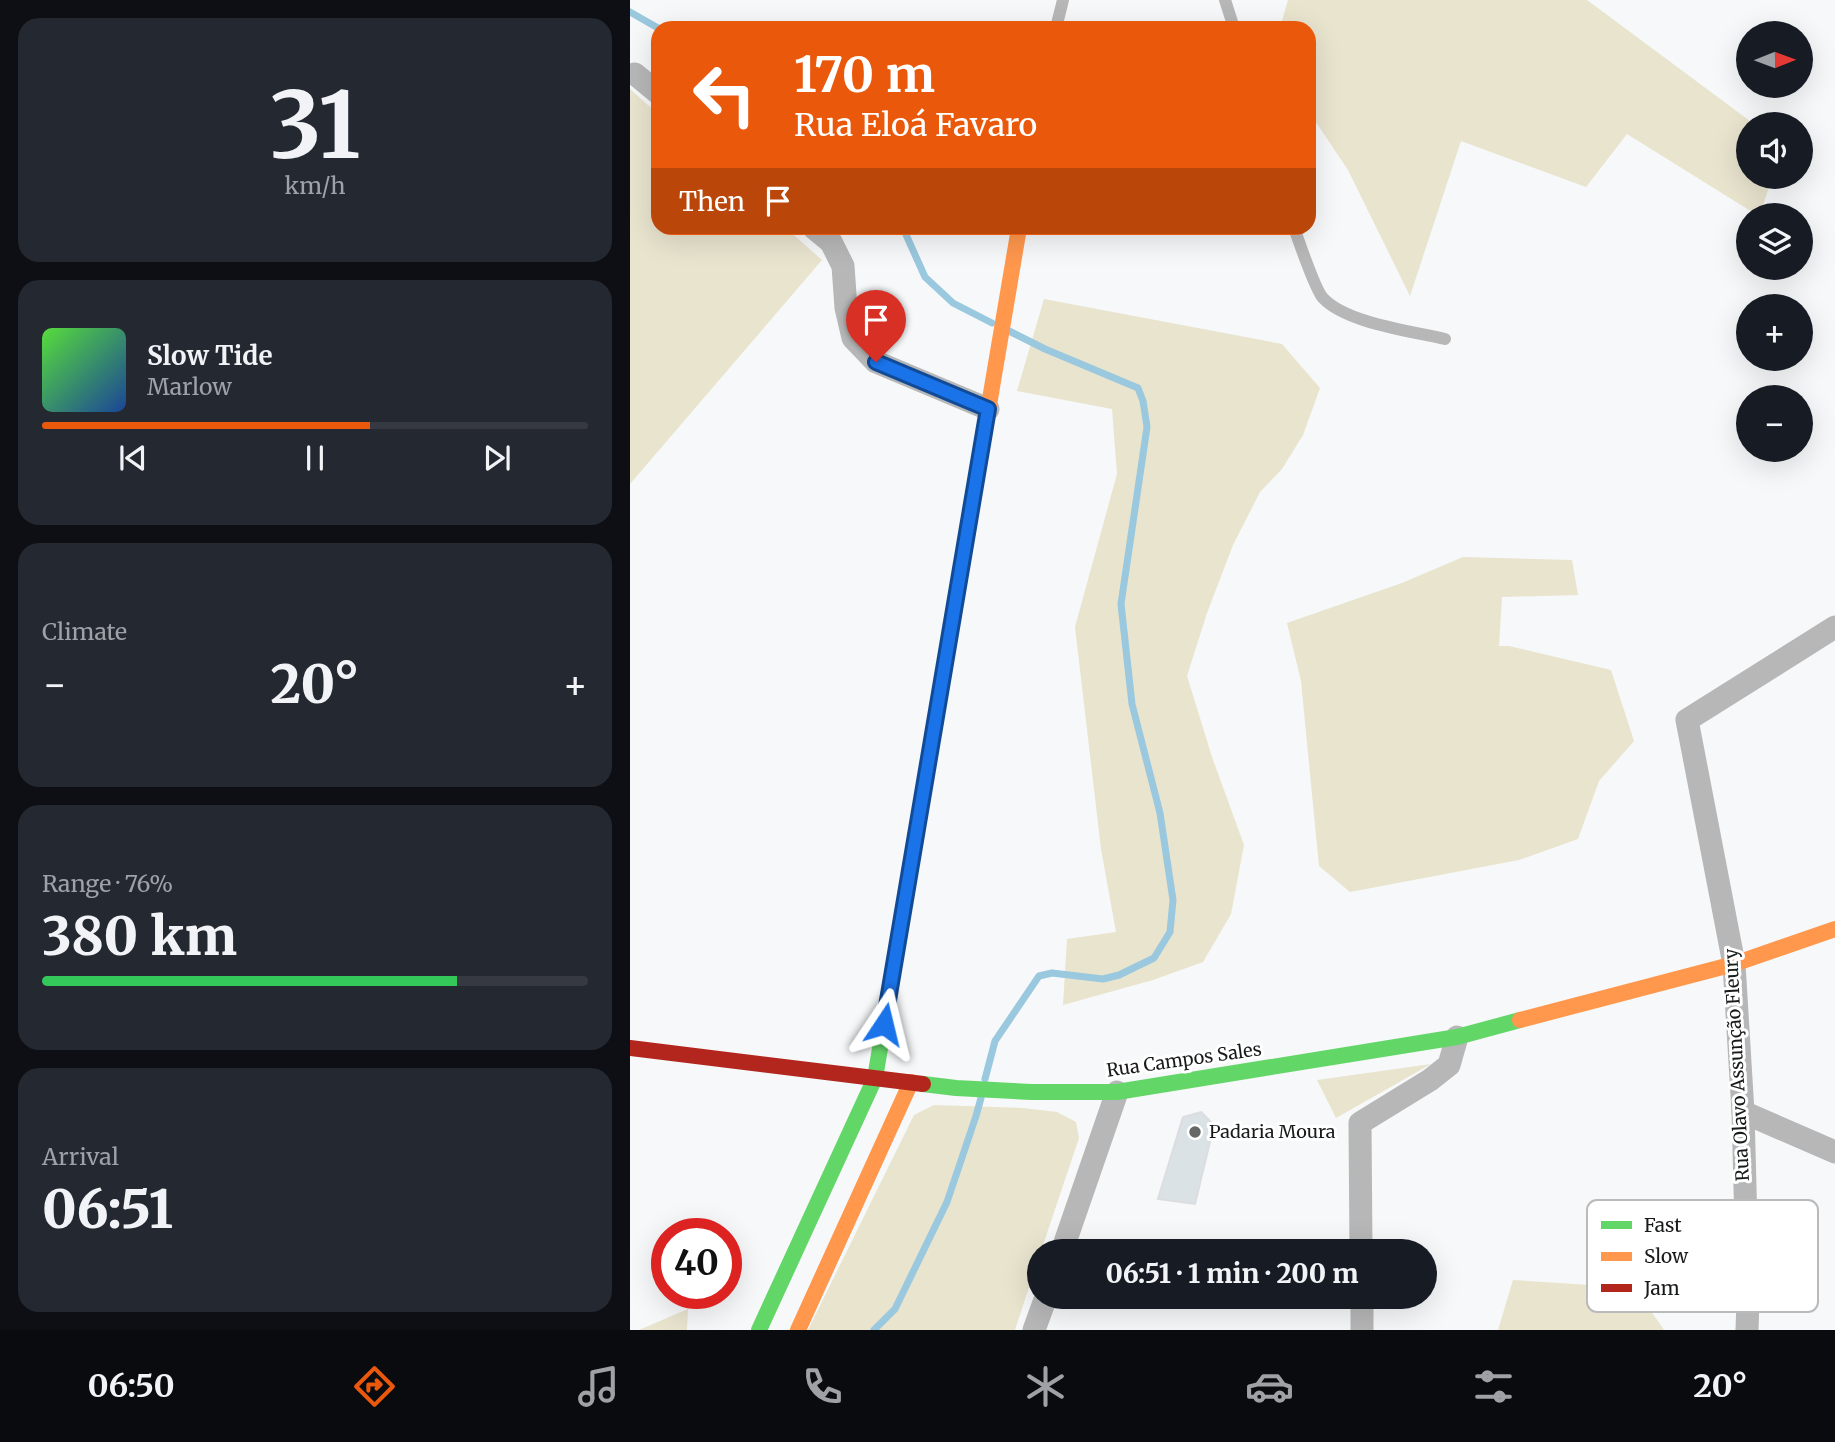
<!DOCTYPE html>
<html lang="en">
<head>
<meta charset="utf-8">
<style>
	:root { --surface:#171b24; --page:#242831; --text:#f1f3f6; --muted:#9ea1a6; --line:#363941; --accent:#ea580c }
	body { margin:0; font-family:Merriweather,serif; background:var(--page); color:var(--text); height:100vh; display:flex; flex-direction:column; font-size:26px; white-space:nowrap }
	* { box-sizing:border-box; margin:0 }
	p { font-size:23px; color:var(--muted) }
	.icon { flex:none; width:38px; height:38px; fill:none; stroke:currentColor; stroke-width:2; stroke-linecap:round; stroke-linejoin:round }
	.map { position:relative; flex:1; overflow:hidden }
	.side { display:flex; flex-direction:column; gap:18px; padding:18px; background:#0d0f14; width:630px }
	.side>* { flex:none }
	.hud { position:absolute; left:21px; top:21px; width:665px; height:214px; border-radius:21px; box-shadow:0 7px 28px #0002; background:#ea580c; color:#fff; overflow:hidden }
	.needle { width:46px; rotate:89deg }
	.buttons { position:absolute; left:1106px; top:21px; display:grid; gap:14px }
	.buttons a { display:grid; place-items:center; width:77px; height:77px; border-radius:50%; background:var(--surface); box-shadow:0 7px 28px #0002; font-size:35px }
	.speed { position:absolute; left:21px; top:1218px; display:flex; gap:14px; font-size:35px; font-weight:700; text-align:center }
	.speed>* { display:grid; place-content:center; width:91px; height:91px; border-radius:50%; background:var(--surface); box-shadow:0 7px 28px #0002; line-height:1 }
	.speed .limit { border:10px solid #d22; background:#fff; color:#111 }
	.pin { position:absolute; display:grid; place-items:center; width:60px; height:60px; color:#fff; margin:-72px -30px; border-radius:50% 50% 50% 0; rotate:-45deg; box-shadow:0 0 7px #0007 }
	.pin .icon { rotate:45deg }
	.me { position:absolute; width:77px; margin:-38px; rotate:10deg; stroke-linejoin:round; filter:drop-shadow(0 0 5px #0008) }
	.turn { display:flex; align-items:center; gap:24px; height:147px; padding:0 28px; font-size:32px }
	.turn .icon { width:91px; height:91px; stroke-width:2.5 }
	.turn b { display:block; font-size:49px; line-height:60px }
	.then { display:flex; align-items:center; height:66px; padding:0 28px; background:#0003; gap:14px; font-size:26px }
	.big { font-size:52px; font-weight:800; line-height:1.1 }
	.side .card { flex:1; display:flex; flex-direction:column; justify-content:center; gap:10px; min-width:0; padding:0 24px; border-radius:21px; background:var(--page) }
	.side .dial { align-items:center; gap:0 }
	.dial b { font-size:91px; line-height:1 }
	.song { display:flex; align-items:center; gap:21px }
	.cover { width:84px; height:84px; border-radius:10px; background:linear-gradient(135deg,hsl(110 70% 55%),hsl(220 70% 35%)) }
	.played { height:7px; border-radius:4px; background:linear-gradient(90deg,var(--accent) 60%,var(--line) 60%) }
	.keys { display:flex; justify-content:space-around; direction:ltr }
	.heat { display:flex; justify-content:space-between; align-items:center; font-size:38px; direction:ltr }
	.charge { height:10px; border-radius:5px; background:linear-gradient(90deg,#34c759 76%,var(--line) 0) }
	.trip { position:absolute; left:397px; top:1239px; width:410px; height:70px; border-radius:35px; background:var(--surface); box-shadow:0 7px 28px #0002; font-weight:800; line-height:70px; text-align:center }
	.tab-bar { display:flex; height:112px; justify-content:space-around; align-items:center; background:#090b0e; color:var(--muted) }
	.tab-bar .icon { width:49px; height:49px }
	.tab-bar .on { color:var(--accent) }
	.tab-bar b { font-size:32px; color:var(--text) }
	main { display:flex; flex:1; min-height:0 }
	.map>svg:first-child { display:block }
	.green { fill:#e9e4ce }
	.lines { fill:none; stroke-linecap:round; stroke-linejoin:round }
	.stream { stroke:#9ac8de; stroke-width:7 }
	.building { fill:#dae2e6; stroke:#dcddde; stroke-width:2 }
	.lane { stroke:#b7b7b8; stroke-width:12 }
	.street { stroke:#b7b7b8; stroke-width:23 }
	.fast { stroke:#63d668; stroke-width:16 }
	.slow { stroke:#ff974d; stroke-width:16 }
	.jam { stroke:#b3261e; stroke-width:16 }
	.route-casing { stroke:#114b97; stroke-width:18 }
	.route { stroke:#1a73e8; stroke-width:12 }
	.poi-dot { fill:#666868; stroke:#fff; stroke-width:2.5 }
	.labels { text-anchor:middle; stroke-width:6; stroke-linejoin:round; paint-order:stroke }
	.street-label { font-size:18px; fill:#191a1a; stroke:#fff }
	.poi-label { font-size:18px; fill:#191a1a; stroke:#fff; text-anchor:start }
	.key { fill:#fff; stroke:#bababa; stroke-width:2 }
	.key-label { font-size:19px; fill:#191a1a }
</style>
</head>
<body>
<main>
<section class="side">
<div class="card dial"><b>31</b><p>km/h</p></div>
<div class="card">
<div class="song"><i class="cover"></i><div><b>Slow Tide</b><p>Marlow</p></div></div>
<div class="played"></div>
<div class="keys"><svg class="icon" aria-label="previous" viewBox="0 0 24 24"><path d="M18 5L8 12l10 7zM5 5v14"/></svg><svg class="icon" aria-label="pause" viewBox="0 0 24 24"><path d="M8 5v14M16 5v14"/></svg><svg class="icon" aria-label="next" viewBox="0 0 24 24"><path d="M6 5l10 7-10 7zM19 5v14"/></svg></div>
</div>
<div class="card"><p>Climate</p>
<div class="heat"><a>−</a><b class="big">20°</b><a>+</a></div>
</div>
<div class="card"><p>Range · 76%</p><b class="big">380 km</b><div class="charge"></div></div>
<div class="card"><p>Arrival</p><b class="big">06:51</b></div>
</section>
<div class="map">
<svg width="1205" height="1330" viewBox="0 0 1205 1330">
	<rect width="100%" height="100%" fill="#f6f8f9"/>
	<g class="green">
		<polygon points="658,0 957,0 1124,124 1118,124 1118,177 1142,177 1130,215 1127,215 997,134 956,187 831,141 780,296 718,170 679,112 679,28 650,28"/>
		<polygon points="0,89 28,114 28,228 156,228 192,260 0,484"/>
		<polygon points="414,299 652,344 690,388 673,435 652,469 630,492 603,545 577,613 557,676 582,757 614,845 601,914 573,962 523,980 433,1005 437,939 486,932 471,849 445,627 487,474 482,409 387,391"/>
		<polygon points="833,557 942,560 948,595 872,597 869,646 879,646 981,670 1004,741 969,781 948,839 889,860 720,892 689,866 671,681 657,623 772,583"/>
		<polygon points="801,1064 706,1118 687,1080"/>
		<polygon points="304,1105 393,1108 427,1112 446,1122 449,1138 411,1251 410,1251 409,1256 385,1330 178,1330 284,1115"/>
		<polygon points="883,1280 1005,1288 1034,1330 868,1330"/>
		<polygon points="58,1309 57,1330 9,1330"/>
	</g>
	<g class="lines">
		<g class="stream">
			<polyline points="0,12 28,28"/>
			<polyline points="273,228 295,277 323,303 362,323"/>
			<polyline points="355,1079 365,1041 409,976 422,973 473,979 489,975 524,958 540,932 543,900 530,813 502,704 491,604 517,427 513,401 508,388 415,349 379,331"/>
			<polyline points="244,1330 265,1309 317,1202 346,1116 351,1098"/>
		</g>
	</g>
	<polygon class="building" points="571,1112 584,1125 565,1204 528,1199 553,1117"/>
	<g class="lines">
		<g class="lane">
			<polyline points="595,0 604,28"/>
			<polyline points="426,28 433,0"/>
			<path d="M 664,228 C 669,241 685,290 693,298 C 716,323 781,331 815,339"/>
		</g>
		<g class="street">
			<polyline points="5,74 28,93"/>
			<polyline points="184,228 201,242 213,266 216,308 223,338 246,362 358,409"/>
			<polyline points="1113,1112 1205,1152"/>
			<polyline points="432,1251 487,1092"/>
			<polyline points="731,1251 730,1123 800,1080 819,1065 827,1037"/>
			<polyline points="732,1297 732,1330"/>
			<polyline points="404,1330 416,1297"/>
			<polyline points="1117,1330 1118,1300 1113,1112 1104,964 1057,720 1205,627"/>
		</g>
		<g class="fast">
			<polyline points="293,1084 326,1088 401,1092 487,1092 827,1037 890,1020"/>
			<polyline points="129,1330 245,1078 311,688"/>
		</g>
		<g class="slow">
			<polyline points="311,688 389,228"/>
			<polyline points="890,1020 1104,964 1205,929"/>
			<polyline points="168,1330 281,1082"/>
		</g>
		<polyline class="jam" points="0,1048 293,1084"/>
	</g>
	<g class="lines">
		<g class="route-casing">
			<polyline id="route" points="246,362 358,409 254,1024"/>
		</g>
		<use href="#route" class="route"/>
	</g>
	<circle class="poi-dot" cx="565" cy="1132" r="7"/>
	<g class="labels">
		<g class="street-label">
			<text transform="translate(554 1060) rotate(-8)" y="6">Rua Campos Sales</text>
			<text transform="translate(1107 1065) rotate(-93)" y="6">Rua Olavo Assunção Fleury</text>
		</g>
		<g class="poi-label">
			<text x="579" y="1138">Padaria Moura</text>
		</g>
	</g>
	<rect x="957" y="1200" width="231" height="112" rx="10" class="key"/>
	<rect x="971" y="1221" width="31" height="8" fill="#63d668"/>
	<rect x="971" y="1252" width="31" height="9" fill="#ff974d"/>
	<rect x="971" y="1284" width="31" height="8" fill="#b3261e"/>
	<g class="key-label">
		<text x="1014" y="1232">Fast</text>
		<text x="1014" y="1263">Slow</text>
		<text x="1014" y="1295">Jam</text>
	</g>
</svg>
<div class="buttons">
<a><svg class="needle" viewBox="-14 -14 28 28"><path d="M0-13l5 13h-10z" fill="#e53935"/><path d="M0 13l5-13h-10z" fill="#9ea1a6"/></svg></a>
<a><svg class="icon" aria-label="sound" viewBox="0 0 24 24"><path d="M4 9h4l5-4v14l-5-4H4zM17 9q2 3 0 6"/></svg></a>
<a><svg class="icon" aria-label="layers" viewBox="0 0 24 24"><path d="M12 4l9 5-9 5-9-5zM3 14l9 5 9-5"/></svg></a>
<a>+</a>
<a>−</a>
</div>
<div class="speed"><div class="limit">40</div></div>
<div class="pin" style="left:246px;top:362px;background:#d93025"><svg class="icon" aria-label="arrive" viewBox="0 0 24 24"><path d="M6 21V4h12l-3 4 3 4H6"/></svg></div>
<svg class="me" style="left:254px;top:1024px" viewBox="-20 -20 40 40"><path d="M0-17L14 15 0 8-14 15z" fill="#1a73e8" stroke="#fff" stroke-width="4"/></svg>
<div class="trip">06:51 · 1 min · 200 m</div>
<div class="hud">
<div class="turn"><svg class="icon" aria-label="left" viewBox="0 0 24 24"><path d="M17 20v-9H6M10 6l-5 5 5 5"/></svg><div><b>170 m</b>Rua Eloá Favaro</div></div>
<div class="then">Then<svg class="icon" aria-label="arrive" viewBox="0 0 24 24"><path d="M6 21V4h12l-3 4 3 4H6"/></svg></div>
</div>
</div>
</main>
<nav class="tab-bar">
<b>06:50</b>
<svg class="icon on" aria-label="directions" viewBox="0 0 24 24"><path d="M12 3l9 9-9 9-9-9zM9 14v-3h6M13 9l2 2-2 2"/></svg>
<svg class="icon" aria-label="music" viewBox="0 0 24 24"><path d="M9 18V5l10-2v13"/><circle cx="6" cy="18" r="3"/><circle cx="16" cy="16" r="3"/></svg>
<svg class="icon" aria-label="phone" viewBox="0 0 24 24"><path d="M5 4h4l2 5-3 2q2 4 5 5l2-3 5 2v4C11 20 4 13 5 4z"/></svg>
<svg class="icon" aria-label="climate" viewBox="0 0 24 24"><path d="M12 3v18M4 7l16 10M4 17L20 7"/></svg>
<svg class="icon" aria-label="car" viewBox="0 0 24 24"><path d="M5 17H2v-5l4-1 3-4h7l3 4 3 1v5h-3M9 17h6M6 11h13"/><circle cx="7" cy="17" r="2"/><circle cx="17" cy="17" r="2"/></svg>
<svg class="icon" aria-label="filters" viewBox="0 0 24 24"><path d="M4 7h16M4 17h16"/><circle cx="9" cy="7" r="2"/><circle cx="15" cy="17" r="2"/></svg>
<b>20°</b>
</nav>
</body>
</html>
